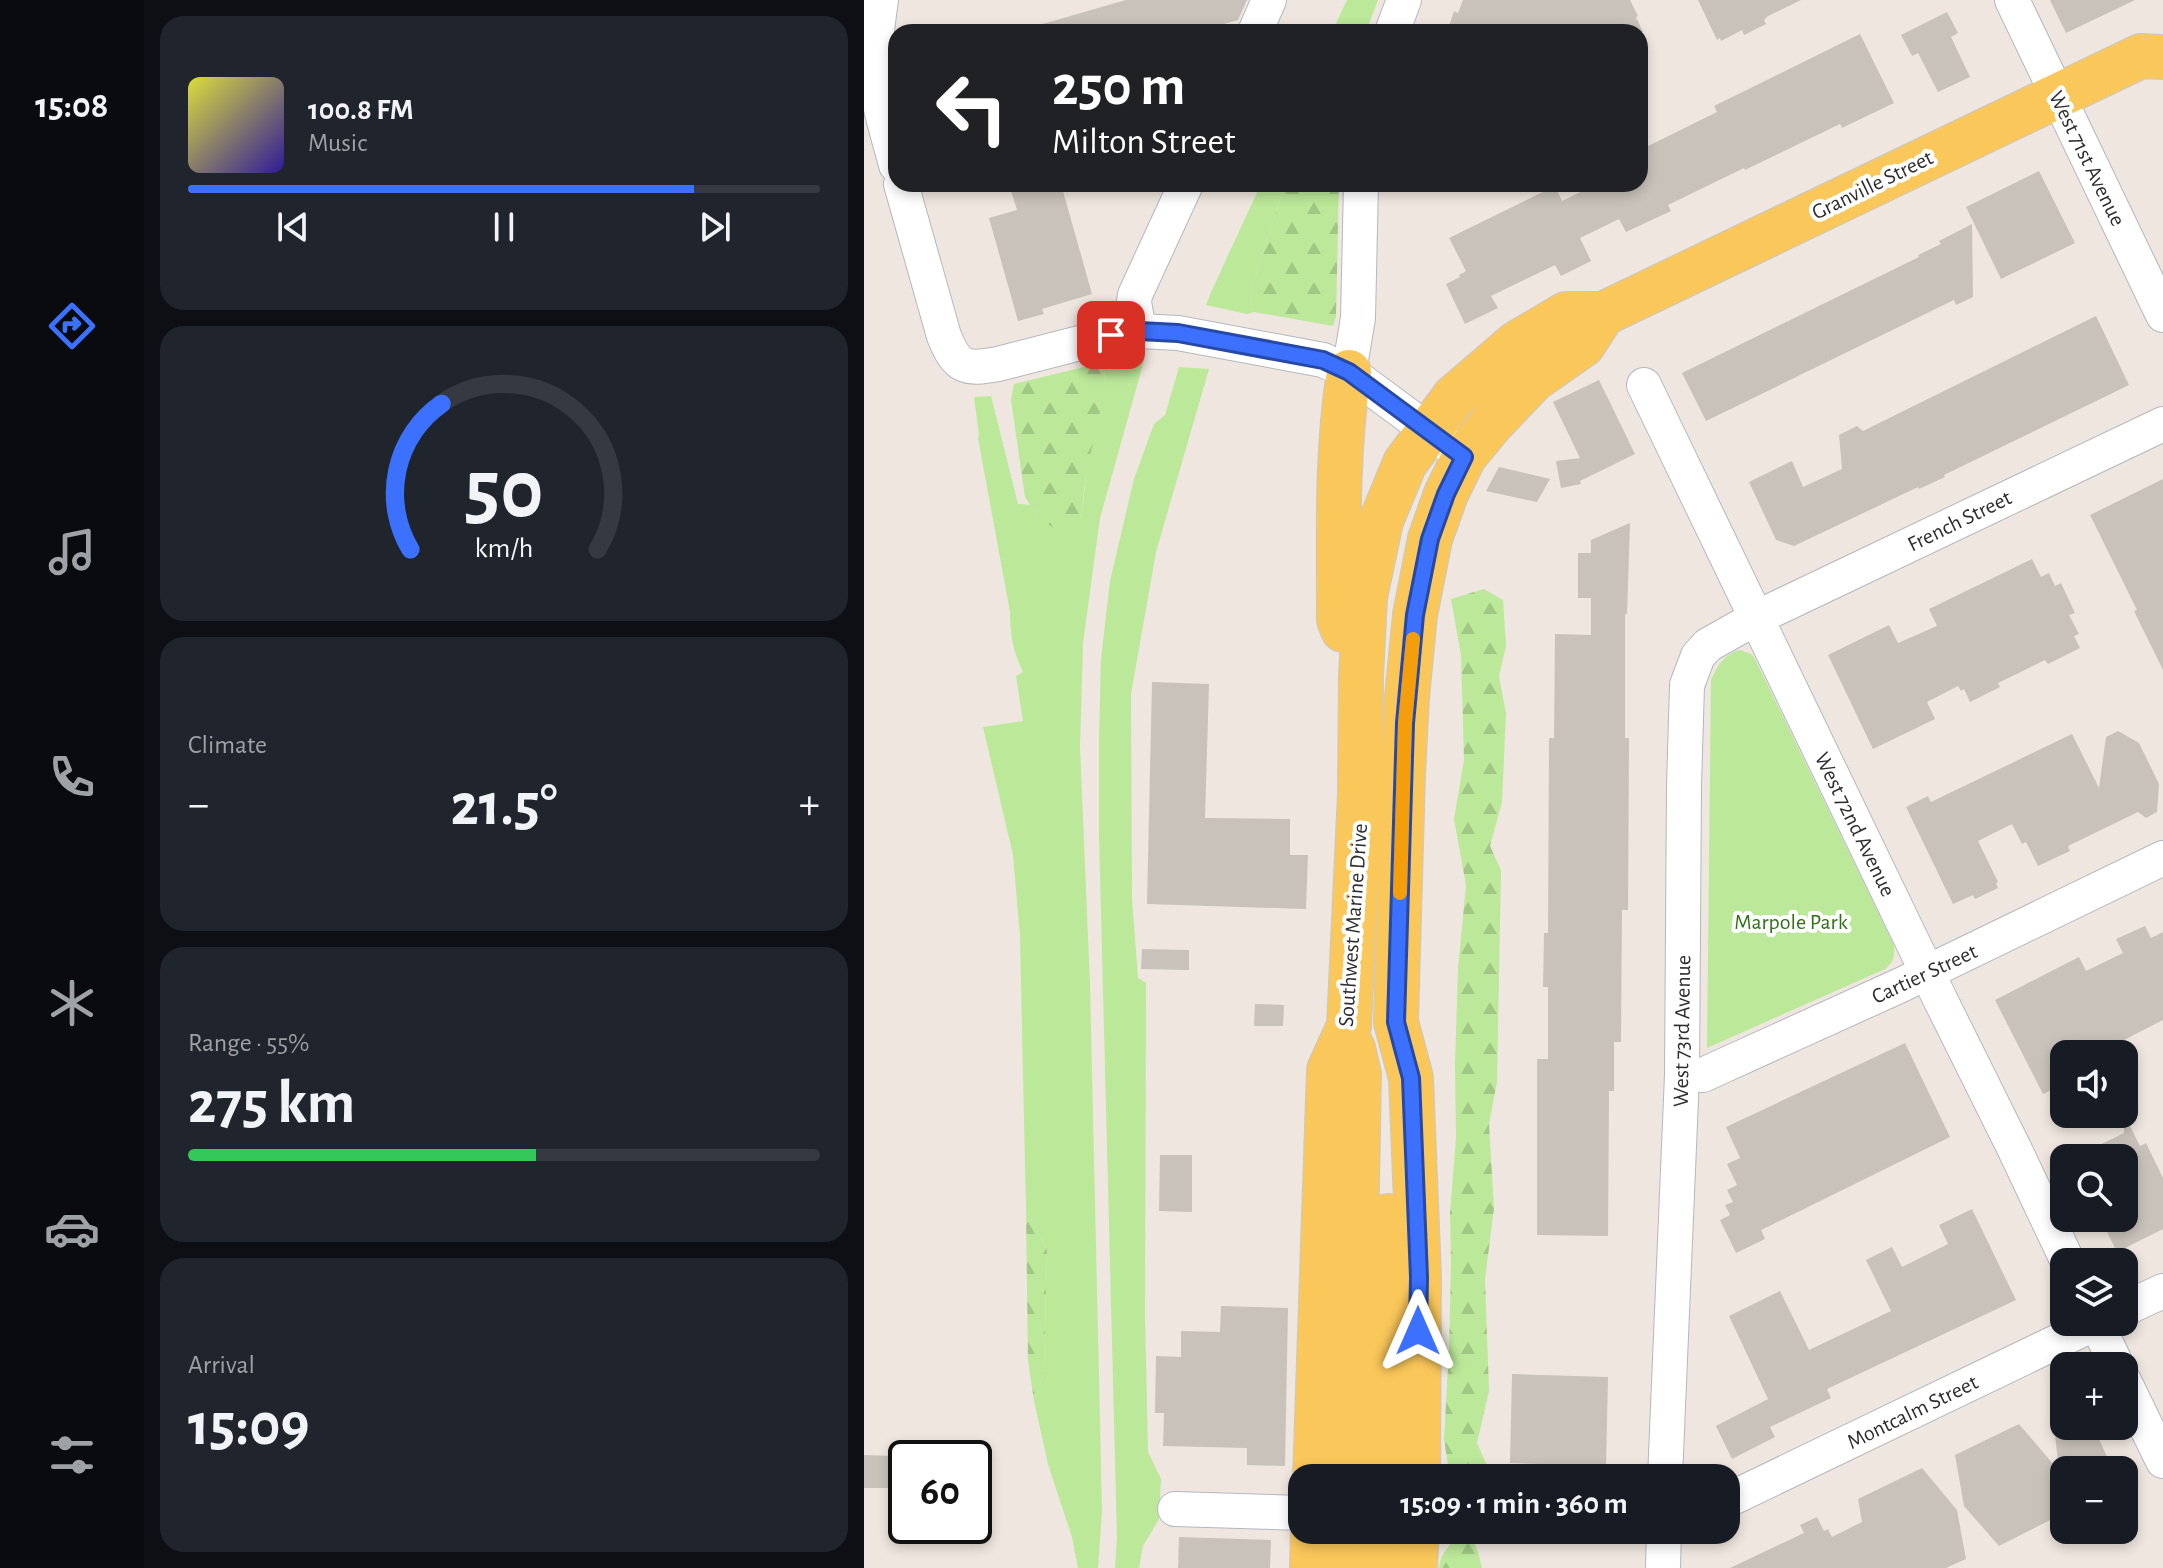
<!DOCTYPE html>
<html lang="en">
<head>
<meta charset="utf-8">
<style>
	:root { --surface:#171b24; --page:#20242c; --text:#f1f3f6; --muted:#9ea1a6; --line:#363941; --accent:#3c71ff }
	body { margin:0; font-family:"Alegreya Sans",sans-serif; background:var(--page); color:var(--text); height:100vh; display:flex; flex-direction:column; font-size:30px; white-space:nowrap }
	* { box-sizing:border-box; margin:0 }
	p { font-size:26px; color:var(--muted) }
	.icon { flex:none; width:44px; height:44px; fill:none; stroke:currentColor; stroke-width:2; stroke-linecap:round; stroke-linejoin:round }
	.map { position:relative; flex:1; overflow:hidden }
	.details { display:flex; flex-direction:column; gap:16px; padding:16px; background:#0d0f14; width:720px }
	.details>* { flex:none }
	.top-card { position:absolute; left:24px; top:24px; width:760px; height:168px; border-radius:24px; box-shadow:0 4px 12px #0003; background:#202124; color:#fff; overflow:hidden }
	.tools { position:absolute; left:1186px; top:1040px; display:grid; gap:16px }
	.tools a { display:grid; place-items:center; width:88px; height:88px; border-radius:16px; background:var(--surface); box-shadow:0 4px 12px #0003; font-size:40px }
	.speed { position:absolute; left:24px; top:1440px; display:flex; gap:16px; font-size:40px; font-weight:700; text-align:center }
	.speed>* { display:grid; place-content:center; width:104px; height:104px; border-radius:50%; background:var(--surface); box-shadow:0 4px 12px #0003; line-height:1 }
	.speed .limit { border:4px solid #111; border-radius:12px; background:#fff; color:#111 }
	.pin { position:absolute; display:grid; place-items:center; width:68px; height:68px; color:#fff; margin:-34px; border-radius:16px; box-shadow:0 4px 12px #0006 }
	.me { position:absolute; width:88px; margin:-44px; rotate:0deg; stroke-linejoin:round; filter:drop-shadow(0 0 6px #0008) }
	.turn { display:flex; align-items:center; gap:28px; height:168px; padding:0 32px; font-size:36px }
	.turn .icon { width:104px; height:104px; stroke-width:2.5 }
	.turn b { display:block; font-size:56px; line-height:68px }
	.big { font-size:60px; font-weight:600; line-height:1.1 }
	.details .card { flex:1; display:flex; flex-direction:column; justify-content:center; gap:12px; min-width:0; padding:0 28px; border-radius:24px; background:var(--page) }
	.details .dial { align-items:center; gap:0 }
	.dial svg { height:208px; overflow:visible; fill:none; stroke:var(--line); stroke-width:7; stroke-linecap:round; text-anchor:middle }
	.dial text { fill:var(--text); stroke:none }
	.song { display:flex; align-items:center; gap:24px }
	.cover { width:96px; height:96px; border-radius:12px; background:linear-gradient(135deg,hsl(60 70% 55%),hsl(250 70% 35%)) }
	.played { height:8px; border-radius:4px; background:linear-gradient(90deg,var(--accent) 80%,var(--line) 80%) }
	.keys { display:flex; justify-content:space-around; direction:ltr }
	.heat { display:flex; justify-content:space-between; align-items:center; font-size:44px; direction:ltr }
	.charge { height:12px; border-radius:6px; background:linear-gradient(90deg,#34c759 55%,var(--line) 0) }
	.trip { position:absolute; left:424px; top:1464px; width:452px; height:80px; border-radius:24px; background:var(--surface); box-shadow:0 4px 12px #0003; font-weight:600; line-height:80px; text-align:center }
	main { display:flex; flex:1; min-height:0 }
	.tab-bar { display:flex; flex-direction:column; width:144px; justify-content:space-around; align-items:center; background:#090b0e; color:var(--muted) }
	.tab-bar .icon { width:56px; height:56px }
	.tab-bar .on { color:var(--accent) }
	.tab-bar b { font-size:36px; color:var(--text) }
	.map>svg:first-child { display:block }
	.green { fill:#bbe899 }
	.forest { fill:url(#forest-firs) }
	.building { fill:#c8c2ba }
	.lines { fill:none; stroke-linecap:round; stroke-linejoin:round }
	.minor-casing { stroke:#b3b7c1; stroke-width:36 }
	.major-casing { stroke:#c8c8c8; stroke-width:46 }
	.minor { stroke:#fff; stroke-width:34 }
	.major { stroke:#fac75a; stroke-width:44 }
	.route-casing { stroke:#2749a6; stroke-width:20 }
	.route { stroke:#3c71ff; stroke-width:14 }
	.slow { stroke:#f59e0b; stroke-width:14 }
	.labels { text-anchor:middle; stroke-width:8; stroke-linejoin:round; paint-order:stroke }
	.street-label { font-size:22px; fill:#2d2d2d; stroke:#fff }
	.park-label { font-size:22px; fill:#317116; stroke:#fff }
</style>
</head>
<body>
<main>
<nav class="tab-bar">
<b>15:08</b>
<svg class="icon on" aria-label="directions" viewBox="0 0 24 24"><path d="M12 3l9 9-9 9-9-9zM9 14v-3h6M13 9l2 2-2 2"/></svg>
<svg class="icon" aria-label="music" viewBox="0 0 24 24"><path d="M9 18V5l10-2v13"/><circle cx="6" cy="18" r="3"/><circle cx="16" cy="16" r="3"/></svg>
<svg class="icon" aria-label="phone" viewBox="0 0 24 24"><path d="M5 4h4l2 5-3 2q2 4 5 5l2-3 5 2v4C11 20 4 13 5 4z"/></svg>
<svg class="icon" aria-label="climate" viewBox="0 0 24 24"><path d="M12 3v18M4 7l16 10M4 17L20 7"/></svg>
<svg class="icon" aria-label="car" viewBox="0 0 24 24"><path d="M5 17H2v-5l4-1 3-4h7l3 4 3 1v5h-3M9 17h6M6 11h13"/><circle cx="7" cy="17" r="2"/><circle cx="17" cy="17" r="2"/></svg>
<svg class="icon" aria-label="filters" viewBox="0 0 24 24"><path d="M4 7h16M4 17h16"/><circle cx="9" cy="7" r="2"/><circle cx="15" cy="17" r="2"/></svg>
</nav>
<section class="details">
<div class="card">
<div class="song"><i class="cover"></i><div><b>100.8 FM</b><p>Music</p></div></div>
<div class="played"></div>
<div class="keys"><svg class="icon" aria-label="previous" viewBox="0 0 24 24"><path d="M18 5L8 12l10 7zM5 5v14"/></svg><svg class="icon" aria-label="pause" viewBox="0 0 24 24"><path d="M8 5v14M16 5v14"/></svg><svg class="icon" aria-label="next" viewBox="0 0 24 24"><path d="M6 5l10 7-10 7zM19 5v14"/></svg></div>
</div>
<div class="card dial"><svg viewBox="0 0 100 80">
<path d="M14 69A42 42 0 1 1 86 69"/>
<path d="M14 69A42 42 0 0 1 26 13" stroke="#3c71ff"/>
<text x="50" y="56" font-size="32" font-weight="700">50</text>
<text x="50" y="72" font-size="11">km/h</text>
</svg></div>
<div class="card"><p>Climate</p>
<div class="heat"><a>−</a><b class="big">21.5°</b><a>+</a></div>
</div>
<div class="card"><p>Range · 55%</p><b class="big">275 km</b><div class="charge"></div></div>
<div class="card"><p>Arrival</p><b class="big">15:09</b></div>
</section>
<div class="map">
<svg width="1299" height="1568" viewBox="0 0 1299 1568">
	<defs>
		<pattern id="forest-firs" width="22" height="20" patternUnits="userSpaceOnUse" patternTransform="scale(2)"><rect width="22" height="20" fill="#bbe899"/><path d="M5 1l3.5 6h-7zM16 11l3.5 6h-7z" fill="#a1c784"/></pattern>
	</defs>
	<rect width="100%" height="100%" fill="#efe7df"/>
	<g class="green">
		<polygon points="483,0 514,0 502,32 468,32"/>
		<polygon points="397,184 426,184 418,193 386,295 390,312 383,314 342,305 348,290"/>
		<path d="M 260,357 L 281,357 L 236,518 L 219,643 L 216,747 L 226,984 L 238,1511 L 234,1568 L 214,1568 L 208,1537 L 184,1464 L 170,1401 L 180,1372 L 183,1250 L 162,1210 L 156,936 L 149,855 L 119,727 L 159,721 L 152,676 L 159,672 C 149,652 146,634 146,612 L 114,438 L 115,435 L 110,397 L 127,396 L 154,504 L 166,505 L 175,519 L 217,521 L 223,469 L 241,378 L 241,362 Z"/>
		<polygon points="315,367 345,369 292,552 267,694 268,899 274,978 282,983 281,1314 284,1452 297,1479 295,1519 279,1546 275,1568 251,1568 253,1538 235,834 235,739 237,659 246,581 270,479 290,424 301,415"/>
		<path d="M 876,650 L 887,654 L 891,659 L 1030,945 C 1031,956 1030,962 1021,969 L 843,1048 L 847,680 C 853,666 860,654 876,650 Z"/>
		<polygon points="665,1467 734,1470 734,1478 665,1478"/>
	</g>
	<g class="forest">
		<polygon points="426,184 475,184 472,317 469,326 390,312 386,295 418,193"/>
		<path d="M 241,362 C 242,398 231,431 224,466 C 220,484 219,503 217,522 L 197,532 L 175,519 L 161,497 L 147,400 L 150,384 Z"/>
		<polygon points="620,589 639,600 642,646 635,676 642,714 638,802 626,846 637,870 633,1082 625,1124 630,1208 621,1279 625,1391 613,1443 622,1463 621,1475 612,1478 589,1478 585,1472 580,1439 585,1349 587,1264 586,1213 592,1138 591,1064 594,969 602,885 590,819 600,760 597,655 587,599"/>
		<polygon points="162,1210 183,1250 180,1372 170,1401 164,1360"/>
		<path d="M 596,1534 L 607,1536 L 614,1552 L 618,1568 L 575,1568 C 576,1553 587,1544 596,1534 Z"/>
	</g>
	<g class="building">
		<polygon points="262,0 383,0 374,20 332,32 169,32 168,27"/>
		<polygon points="599,0 766,0 774,16 772,17 779,32 583,32 590,11 594,13"/>
		<polygon points="834,0 937,0 904,16 900,20 902,24 880,35 878,30 857,41 856,38 853,40"/>
		<polygon points="1186,0 1271,0 1202,33"/>
		<polygon points="1083,12 1094,33 1087,37 1106,77 1074,92 1054,53 1048,56 1037,35"/>
		<polygon points="996,34 1030,103 978,128 976,124 881,170 880,168 804,205 807,211 762,232 755,219 716,238 727,261 697,276 691,265 627,296 634,308 601,324 582,284 596,277 595,275 602,271 585,238 691,186 698,201 733,184 776,184 776,150 853,112 850,106"/>
		<polygon points="1175,171 1211,243 1137,279 1102,207"/>
		<polygon points="145,184 197,184 228,294 178,309 180,314 154,321 125,218 153,210"/>
		<polygon points="1108,224 1109,297 1092,305 1090,300 842,421 818,373 1055,257 1054,255 1077,244 1075,241"/>
		<polygon points="1232,316 1265,385 1080,475 1081,477 1055,489 1054,487 930,546 912,540 885,482 928,461 939,487 978,469 975,435 993,426 999,431"/>
		<polygon points="735,380 771,454 716,481 717,484 697,488 692,461 716,458 689,402"/>
		<polygon points="635,467 661,473 686,479 673,502 622,491"/>
		<polygon points="1299,479 1299,670 1270,611 1273,610 1226,515"/>
		<polygon points="766,523 763,614 761,614 761,738 765,738 764,910 758,910 757,1042 750,1042 750,1091 745,1091 744,1236 673,1235 673,1059 684,1059 684,987 679,987 680,933 684,933 685,738 690,738 691,634 727,635 727,598 714,598 714,553 727,553 727,540"/>
		<polygon points="1168,559 1177,577 1185,573 1191,586 1197,583 1211,613 1205,615 1215,634 1210,636 1216,648 1184,664 1181,660 1134,683 1136,687 1106,702 1100,689 1097,691 1094,686 1063,702 1071,719 1009,749 964,655 1025,625 1034,643 1073,626 1065,609"/>
		<polygon points="288,682 345,684 341,818 426,819 426,855 444,855 442,909 283,904"/>
		<polygon points="1254,731 1275,743 1295,784 1293,812 1282,818 1274,812 1204,846 1206,851 1174,866 1162,842 1158,844 1148,824 1114,841 1134,882 1132,883 1134,888 1111,899 1109,895 1089,904 1042,807 1064,796 1067,802 1208,734 1235,788 1242,737"/>
		<polygon points="1281,926 1287,938 1299,932 1299,1020 1254,1043 1260,1054 1200,1054 1200,1084 1179,1094 1131,1000 1215,957 1222,971 1259,953 1252,939"/>
		<polygon points="278,949 325,950 325,970 277,969"/>
		<polygon points="391,1004 420,1005 419,1026 390,1026"/>
		<polygon points="1041,1043 1086,1137 897,1230 901,1239 872,1253 856,1220 866,1215 861,1205 869,1202 863,1190 873,1185 863,1164 876,1158 862,1127"/>
		<polygon points="1260,1114 1276,1146 1282,1143 1299,1178 1299,1229 1253,1252 1236,1218 1260,1218 1260,1158 1209,1158 1260,1133"/>
		<polygon points="296,1155 328,1155 328,1212 295,1211"/>
		<polygon points="1108,1209 1152,1300 963,1389 967,1398 906,1427 911,1437 868,1459 852,1426 904,1399 865,1316 916,1291 945,1350 1027,1311 1002,1260 1028,1247 1038,1267 1084,1244 1075,1225"/>
		<polygon points="357,1306 424,1308 421,1466 383,1465 383,1448 299,1446 300,1413 291,1413 292,1356 317,1357 317,1331 356,1332"/>
		<polygon points="648,1374 744,1377 742,1466 646,1463"/>
		<polygon points="1155,1424 1190,1465 1198,1514 1135,1546 1100,1506 1091,1455"/>
		<polygon points="1190,1426 1229,1426 1249,1470 1195,1470"/>
		<polygon points="0,1455 30,1456 30,1488 0,1488"/>
		<polygon points="1058,1468 1093,1510 1102,1559 1082,1568 866,1568 940,1533 936,1525 953,1517 960,1531 964,1529 968,1537 998,1522 994,1499"/>
		<polygon points="315,1537 407,1540 406,1568 314,1568"/>
	</g>
	<g class="lines">
		<g class="minor-casing">
			<g id="minor">
				<path d="M 17,0 C 13,28 9,55 12,83 C 16,111 25,138 32,165"/>
				<polyline points="1148,0 1299,315"/>
				<polyline points="391,32 405,0"/>
				<polyline points="528,32 540,0"/>
				<path d="M 37,184 L 80,336 C 93,368 101,370 134,364 L 247,335 L 275,331 L 314,333 L 459,360 L 485,372 L 584,445"/>
				<polyline points="275,331 270,302 271,295 322,184"/>
				<polyline points="485,372 494,318 497,184"/>
				<polyline points="780,385 1075,997 1150,1148 1204,1262"/>
				<polyline points="818,1075 839,1075 852,1069 1037,985 1299,858"/>
				<polyline points="1260,1309 1299,1291"/>
				<polyline points="1232,1322 1253,1366"/>
				<polyline points="1260,1381 1299,1461"/>
				<polyline points="801,1478 818,1075 820,786 823,685 834,656 844,645 892,618 1299,424"/>
				<polyline points="862,1501 1234,1322"/>
				<polyline points="311,1509 438,1513"/>
				<polyline points="799,1568 800,1530"/>
			</g>
		</g>
		<g class="major-casing">
			<g id="major">
				<path d="M 479,630 L 475,620 C 475,538 472,454 485,372"/>
				<polyline points="451,1478 465,1070 485,1026 496,793 497,677 501,597 517,521 541,463 590,397 653,343 702,314 739,314 1277,56 1299,57"/>
				<polyline points="485,1478 491,1292 495,1074 489,1048"/>
				<polyline points="517,1478 524,1216"/>
				<polyline points="554,1478 555,1277 547,1078 532,1022 539,774 543,697 551,615 566,539 582,494 600,457 627,424 669,380 719,345 739,314"/>
				<polyline points="448,1568 449,1530"/>
				<polyline points="482,1568 483,1530"/>
				<polyline points="514,1568 516,1530"/>
				<polyline points="551,1568 553,1530"/>
			</g>
		</g>
		<use href="#minor" class="minor"/>
		<use href="#major" class="major"/>
	</g>
	<g class="lines">
		<g class="route-casing">
			<polyline id="route" points="247,335 275,331 314,333 459,360 485,372 600,457 582,494 566,539 551,615 541,723 532,1022 547,1078 555,1277 554,1331"/>
		</g>
		<use href="#route" class="route"/>
		<polyline class="slow" points="536,893 541,723 549,639"/>
	</g>
	<g class="labels">
		<g class="street-label">
			<text transform="translate(1224 158) rotate(64)" y="8">West 71st Avenue</text>
			<text transform="translate(1008 184) rotate(-26)" y="8">Granville Street</text>
			<text transform="translate(1095 520) rotate(-26)" y="8">French Street</text>
			<text transform="translate(992 824) rotate(64)" y="8">West 72nd Avenue</text>
			<text transform="translate(488 925) rotate(-86)" y="8">Southwest Marine Drive</text>
			<text transform="translate(1060 973) rotate(-25)" y="8">Cartier Street</text>
			<text transform="translate(817 1031) rotate(-89)" y="8">West 73rd Avenue</text>
			<text transform="translate(1048 1411) rotate(-26)" y="8">Montcalm Street</text>
		</g>
		<g class="park-label">
			<text x="927" y="929">Marpole Park</text>
		</g>
	</g>
</svg>
<div class="tools">
<a><svg class="icon" aria-label="sound" viewBox="0 0 24 24"><path d="M4 9h4l5-4v14l-5-4H4zM17 9q2 3 0 6"/></svg></a>
<a><svg class="icon" aria-label="search" viewBox="0 0 24 24"><circle cx="10" cy="10" r="6"/><path d="M15 15l6 6"/></svg></a>
<a><svg class="icon" aria-label="layers" viewBox="0 0 24 24"><path d="M12 4l9 5-9 5-9-5zM3 14l9 5 9-5"/></svg></a>
<a>+</a>
<a>−</a>
</div>
<div class="speed"><div class="limit">60</div></div>
<div class="pin" style="left:247px;top:335px;background:#d93025"><svg class="icon" aria-label="arrive" viewBox="0 0 24 24"><path d="M6 21V4h12l-3 4 3 4H6"/></svg></div>
<svg class="me" style="left:554px;top:1331px" viewBox="-20 -20 40 40"><path d="M0-17L14 15 0 8-14 15z" fill="#3c71ff" stroke="#fff" stroke-width="4"/></svg>
<div class="trip">15:09 · 1 min · 360 m</div>
<div class="top-card">
<div class="turn"><svg class="icon" aria-label="left" viewBox="0 0 24 24"><path d="M17 20v-9H6M10 6l-5 5 5 5"/></svg><div><b>250 m</b>Milton Street</div></div>
</div>
</div>
</main>
</body>
</html>
